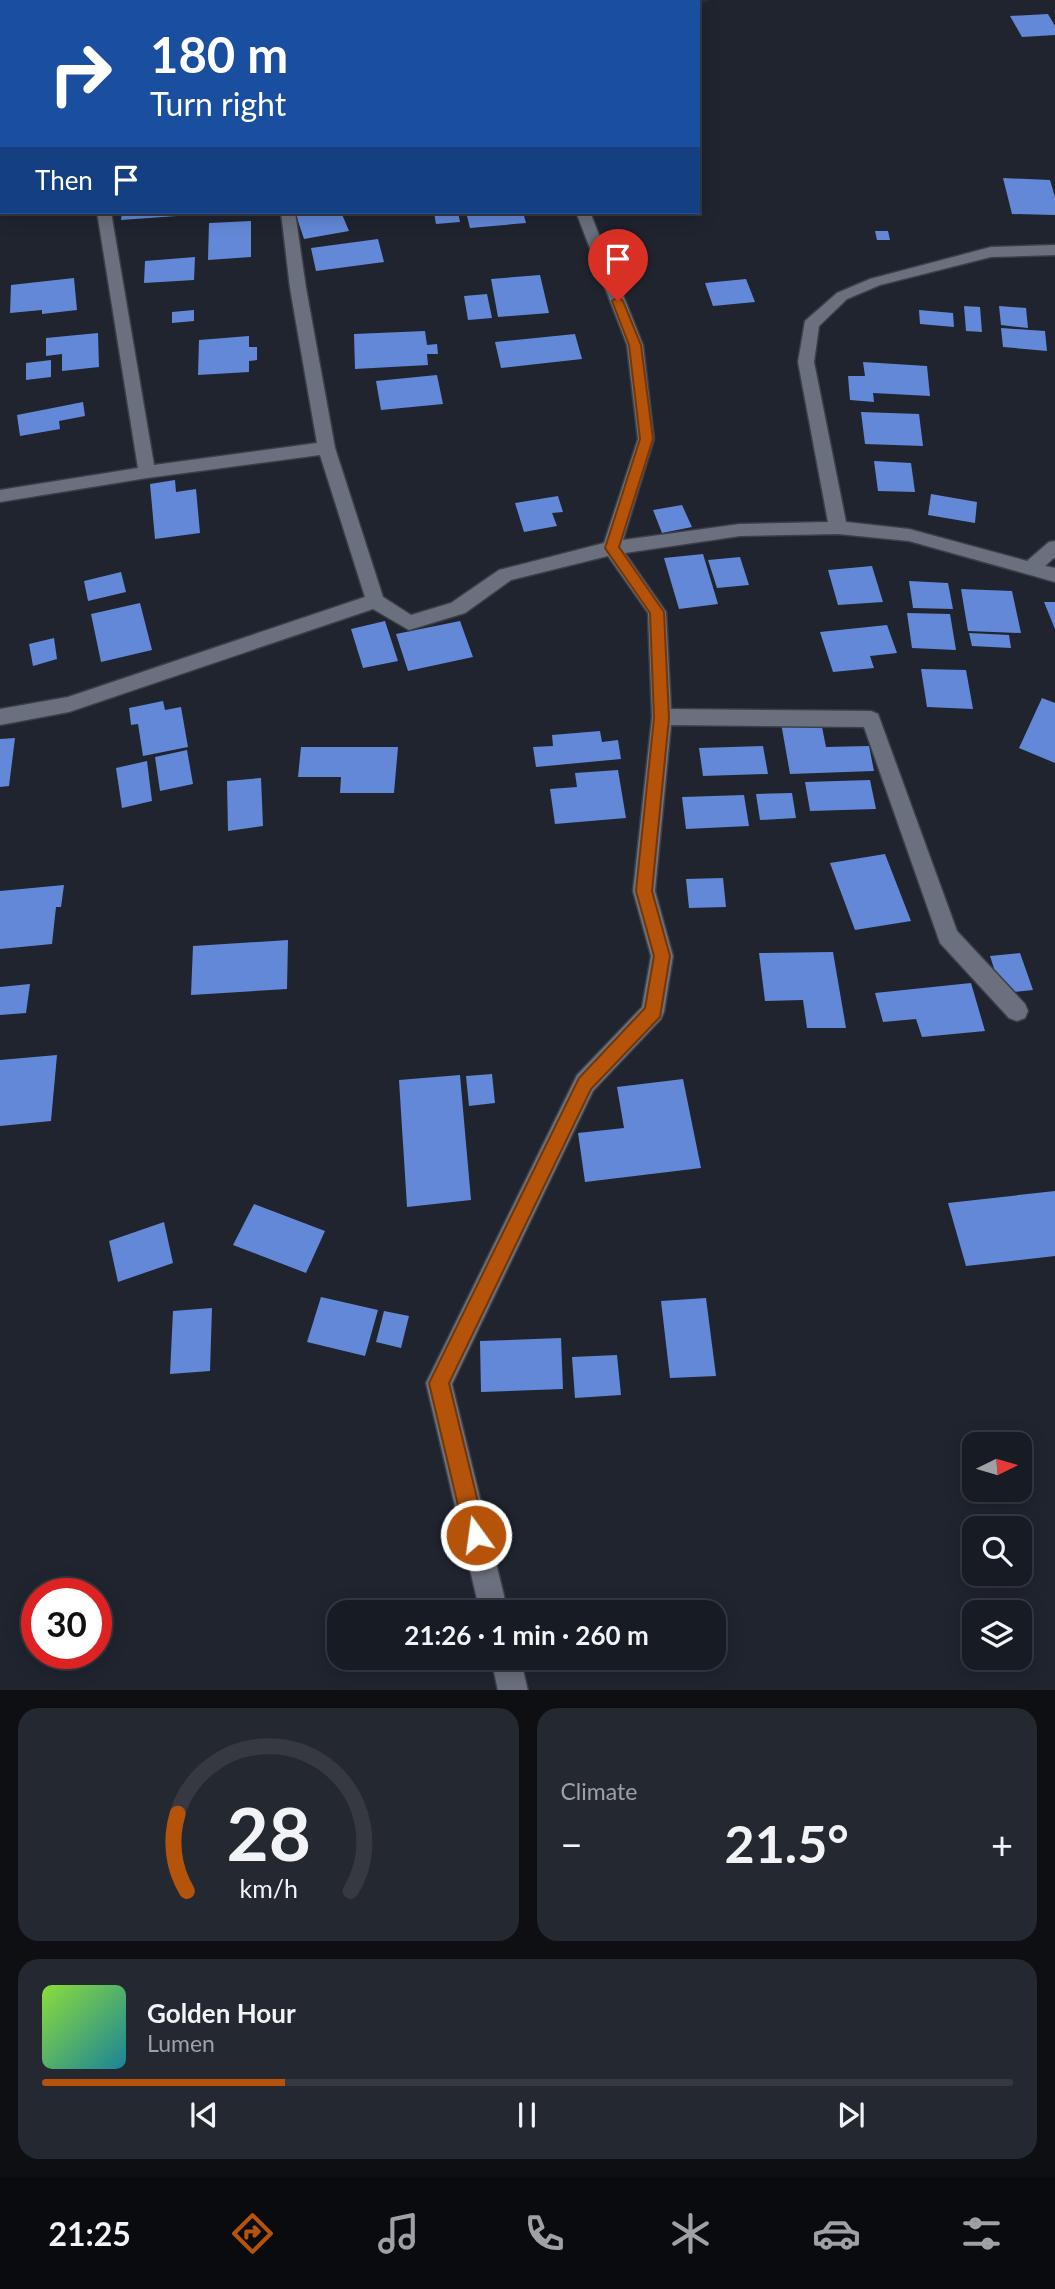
<!DOCTYPE html>
<html lang="en">
<head>
<meta charset="utf-8">
<style>
	:root { --surface:#171b23; --page:#242830; --text:#f1f3f6; --muted:#9ea1a6; --line:#363941; --accent:#b45309 }
	body { margin:0; font-family:Lato,sans-serif; background:var(--page); color:var(--text); height:100vh; display:flex; flex-direction:column; font-size:26px; white-space:nowrap }
	* { box-sizing:border-box; margin:0 }
	p { font-size:23px; color:var(--muted) }
	.icon { flex:none; width:38px; height:38px; fill:none; stroke:currentColor; stroke-width:2; stroke-linecap:round; stroke-linejoin:round }
	.map { position:relative; height:1690px; overflow:hidden }
	.side { display:flex; flex-direction:column; gap:18px; padding:18px; background:#0d0f13; flex:1 }
	.side>* { flex:none }
	.hud { position:absolute; left:0px; top:0px; width:700px; height:214px; box-shadow:0 4px 18px #0003,0 0 0 2px var(--line); background:#1a4fa0; color:#fff; overflow:hidden }
	.needle { width:46px; rotate:85deg }
	.buttons { position:absolute; left:962px; top:1432px; display:grid; gap:14px }
	.buttons a { display:grid; place-items:center; width:70px; height:70px; border-radius:14px; background:var(--surface); box-shadow:0 4px 18px #0003,0 0 0 2px var(--line); font-size:35px }
	.speed { position:absolute; left:21px; top:1578px; display:flex; gap:14px; font-size:35px; font-weight:700; text-align:center }
	.speed>* { display:grid; place-content:center; width:91px; height:91px; border-radius:50%; background:var(--surface); box-shadow:0 4px 18px #0003,0 0 0 2px var(--line); line-height:1 }
	.speed .limit { border:10px solid #d22; background:#fff; color:#111 }
	.pin { position:absolute; display:grid; place-items:center; width:60px; height:60px; color:#fff; margin:-72px -30px; border-radius:50% 50% 50% 0; rotate:-45deg; box-shadow:0 0 7px #0007 }
	.pin .icon { rotate:45deg }
	.me { position:absolute; width:77px; margin:-38px; rotate:346deg; stroke-linejoin:round; filter:drop-shadow(0 0 5px #0008) }
	.turn { display:flex; align-items:center; gap:24px; height:147px; padding:0 35px; font-size:32px }
	.turn .icon { width:91px; height:91px; stroke-width:2.5 }
	.turn b { display:block; font-size:49px; line-height:60px }
	.then { display:flex; align-items:center; height:66px; padding:0 35px; background:#0003; gap:14px; font-size:26px }
	.big { font-size:52px; font-weight:700; line-height:1.1 }
	.side .card { flex:1; display:flex; flex-direction:column; justify-content:center; gap:10px; min-width:0; padding:0 24px; border-radius:21px; background:var(--page) }
	.side .dial { align-items:center; gap:0 }
	.dial svg { height:182px; overflow:visible; fill:none; stroke:var(--line); stroke-width:7; stroke-linecap:round; text-anchor:middle }
	.dial text { fill:var(--text); stroke:none }
	.song { display:flex; align-items:center; gap:21px }
	.cover { width:84px; height:84px; border-radius:10px; background:linear-gradient(135deg,hsl(90 70% 55%),hsl(190 70% 35%)) }
	.played { height:7px; border-radius:4px; background:linear-gradient(90deg,var(--accent) 25%,var(--line) 25%) }
	.keys { display:flex; justify-content:space-around; direction:ltr }
	.heat { display:flex; justify-content:space-between; align-items:center; font-size:38px; direction:ltr }
	.side .tiles { flex:1; display:grid; gap:18px; grid-template-columns:1fr 1fr }
	.card:last-child { grid-column:span 2 }
	.trip { position:absolute; left:327px; top:1600px; width:399px; height:70px; border-radius:21px; background:var(--surface); box-shadow:0 4px 18px #0003,0 0 0 2px var(--line); font-weight:700; line-height:70px; text-align:center }
	.menu { display:flex; height:112px; justify-content:space-around; align-items:center; background:#090b0e; color:var(--muted) }
	.menu .icon { width:49px; height:49px }
	.menu .selected { color:var(--accent) }
	.menu b { font-size:32px; color:var(--text) }
	.map>svg:first-child { display:block }
	.built { fill:#252c3d }
	.building { fill:#6388d8 }
	.lines { fill:none; stroke-linecap:round; stroke-linejoin:round }
	.minor-casing { stroke:#3b3f48; stroke-width:3 }
	.minor { fill:#6a707d; fill-rule:evenodd }
	.route { fill:#b45309; stroke:#753606; stroke-width:2 }
</style>
</head>
<body>
<div class="map">
<svg width="1055" height="1691" viewBox="0 0 1055 1691">
	<rect width="100%" height="100%" fill="#1f242f"/>
	<polygon class="built" points="45,0 711,0 698,5 698,2"/>
	<g class="building">
		<polygon points="1048,14 1055,26 1055,35 1022,37 1010,16"/>
		<polygon points="1003,178 1050,180 1055,197 1055,215 1012,214"/>
		<polygon points="122,212 177,212 177,216 121,220"/>
		<polygon points="295,212 341,212 349,231 304,239"/>
		<polygon points="458,212 460,222 436,224 434,213"/>
		<polygon points="466,212 523,212 526,223 470,228"/>
		<polygon points="251,221 251,257 208,260 209,223"/>
		<polygon points="875,231 888,231 890,240 877,240"/>
		<polygon points="378,239 384,262 316,271 311,248"/>
		<polygon points="195,257 194,280 144,283 145,261"/>
		<polygon points="540,275 549,313 498,317 491,279"/>
		<polygon points="74,278 77,310 42,314 42,310 10,313 11,285"/>
		<polygon points="746,279 755,302 713,306 705,283"/>
		<polygon points="487,294 492,318 468,320 464,296"/>
		<polygon points="964,306 980,307 982,332 966,331"/>
		<polygon points="999,306 1026,308 1028,328 1001,325"/>
		<polygon points="194,310 194,321 172,323 172,312"/>
		<polygon points="919,310 953,313 954,327 920,324"/>
		<polygon points="1001,328 1045,331 1047,351 1003,347"/>
		<polygon points="425,331 427,345 437,344 438,354 427,354 428,365 355,369 354,334"/>
		<polygon points="98,333 99,367 62,371 62,354 46,356 46,338"/>
		<polygon points="575,334 582,359 501,368 495,342"/>
		<polygon points="249,336 249,347 257,347 257,360 249,361 249,372 198,375 199,340"/>
		<polygon points="51,360 51,377 26,380 26,363"/>
		<polygon points="863,362 927,366 930,396 873,393 874,402 850,400 848,376 865,376"/>
		<polygon points="437,375 443,404 381,410 376,381"/>
		<polygon points="83,402 85,416 59,421 60,429 20,436 17,415"/>
		<polygon points="861,412 919,414 923,446 865,444"/>
		<polygon points="874,461 911,463 915,492 878,491"/>
		<polygon points="175,480 176,492 196,489 200,533 155,539 150,484"/>
		<polygon points="931,494 977,502 975,523 928,515"/>
		<polygon points="558,496 563,512 552,513 557,526 524,532 515,503"/>
		<polygon points="682,505 692,527 662,533 653,510"/>
		<polygon points="703,554 718,604 679,609 664,558"/>
		<polygon points="740,557 749,585 717,588 708,560"/>
		<polygon points="872,566 883,602 838,605 828,570"/>
		<polygon points="121,572 126,592 88,601 84,581"/>
		<polygon points="909,581 948,583 953,609 913,608"/>
		<polygon points="961,589 1012,591 1021,633 968,631"/>
		<polygon points="1044,602 1055,602 1055,629"/>
		<polygon points="140,603 152,650 101,662 91,614"/>
		<polygon points="907,613 950,614 956,650 912,648"/>
		<polygon points="385,621 398,661 363,668 351,629"/>
		<polygon points="460,621 473,657 408,671 396,634"/>
		<polygon points="887,625 897,653 870,656 874,668 833,672 820,632"/>
		<polygon points="969,633 1009,635 1011,648 972,646"/>
		<polygon points="54,638 57,659 33,666 29,644"/>
		<polygon points="921,669 966,670 973,709 927,707"/>
		<polygon points="1042,698 1055,703 1055,763 1019,748"/>
		<polygon points="163,701 165,710 181,707 188,747 143,756 138,724 131,725 129,708"/>
		<polygon points="821,722 826,747 869,746 874,771 790,774 781,723"/>
		<polygon points="600,731 602,742 618,740 621,759 536,767 533,747 553,746 552,735"/>
		<polygon points="15,738 9,786 0,787 0,739"/>
		<polygon points="763,746 768,774 703,776 699,748"/>
		<polygon points="301,747 398,747 394,793 340,793 341,777 298,777"/>
		<polygon points="187,750 193,784 160,791 155,757"/>
		<polygon points="147,761 152,801 122,808 116,768"/>
		<polygon points="618,770 626,818 555,824 550,789 577,787 575,773"/>
		<polygon points="261,778 263,826 228,831 227,781"/>
		<polygon points="870,780 876,809 810,811 805,782"/>
		<polygon points="792,793 796,818 760,820 756,794"/>
		<polygon points="744,795 749,826 686,829 682,797"/>
		<polygon points="885,854 911,921 855,930 830,863"/>
		<polygon points="723,878 726,907 689,908 686,879"/>
		<polygon points="64,885 61,907 56,907 52,944 0,949 0,891"/>
		<polygon points="288,940 287,989 191,995 193,946"/>
		<polygon points="833,952 846,1028 807,1028 803,1000 765,1001 759,953"/>
		<polygon points="1020,953 1033,990 1002,993 990,956"/>
		<polygon points="971,983 985,1031 922,1037 916,1019 883,1022 875,993"/>
		<polygon points="30,984 26,1013 0,1015 0,987"/>
		<polygon points="57,1055 51,1121 0,1126 0,1060"/>
		<polygon points="492,1074 495,1103 469,1106 466,1076"/>
		<polygon points="460,1075 471,1200 407,1207 399,1080"/>
		<polygon points="683,1079 701,1168 585,1182 578,1133 624,1128 617,1087"/>
		<polygon points="1055,1191 1055,1256 966,1266 948,1203"/>
		<polygon points="254,1204 325,1231 306,1273 233,1245"/>
		<polygon points="164,1222 173,1263 118,1282 109,1241"/>
		<polygon points="321,1297 378,1310 365,1356 307,1342"/>
		<polygon points="706,1298 716,1376 670,1378 661,1301"/>
		<polygon points="212,1308 210,1371 170,1374 173,1311"/>
		<polygon points="384,1311 409,1316 401,1348 376,1342"/>
		<polygon points="561,1338 563,1389 481,1392 480,1341"/>
		<polygon points="617,1355 621,1395 575,1398 572,1357"/>
	</g>
	<g class="lines">
		<g class="minor-casing">
			<g id="minor">
				<rect x="0" y="120" width="2" height="9"/>
				<polygon points="97,212 111,212 154,465 317,443 290,288 281,212 295,212 306,288 335,448 383,597 411,615 451,603 499,570 604,543 638,439 627,345 576,212 590,212 643,345 654,439 623,540 740,524 828,522 798,362 805,321 837,293 870,279 991,247 1055,245 1055,255 991,257 880,285 847,299 819,326 814,362 846,522 909,529 1027,561 1049,542 1055,541 1055,557 1045,566 1055,568 1055,582 909,541 838,534 740,536 625,553 666,612 671,709 871,711 878,714 957,931 1025,1004 1028,1011 1025,1018 1017,1021 1009,1018 940,943 864,727 671,725 655,891 673,956 664,1012 661,1019 593,1091 452,1384 508,1612 480,1612 426,1383 577,1075 642,1007 651,956 633,891 652,717 648,613 608,556 511,580 465,613 409,630 373,609 69,712 0,725 0,709 68,697 365,597 320,455 147,478 0,502 0,490 138,468"/>
				<polygon points="491,1657 520,1657 528,1691 498,1691"/>
			</g>
		</g>
		<use href="#minor" class="minor"/>
	</g>
	<polygon class="route" points="618,297 623,301 641,345 653,439 619,547 664,612 669,718 652,891 670,956 660,1017 591,1089 449,1383 486,1535 483,1543 476,1546 468,1543 465,1535 429,1383 579,1078 645,1008 654,956 636,891 654,718 650,613 605,548 640,439 629,345 612,301"/>
</svg>
<div class="buttons">
<a><svg class="needle" viewBox="-14 -14 28 28"><path d="M0-13l5 13h-10z" fill="#e53935"/><path d="M0 13l5-13h-10z" fill="#9ea1a6"/></svg></a>
<a><svg class="icon" aria-label="search" viewBox="0 0 24 24"><circle cx="10" cy="10" r="6"/><path d="M15 15l6 6"/></svg></a>
<a><svg class="icon" aria-label="layers" viewBox="0 0 24 24"><path d="M12 4l9 5-9 5-9-5zM3 14l9 5 9-5"/></svg></a>
</div>
<div class="speed"><div class="limit">30</div></div>
<div class="pin" style="left:618px;top:301px;background:#d93025"><svg class="icon" aria-label="arrive" viewBox="0 0 24 24"><path d="M6 21V4h12l-3 4 3 4H6"/></svg></div>
<svg class="me" style="left:476px;top:1535px" viewBox="-20 -20 40 40"><circle r="17" fill="#b45309" stroke="#fff" stroke-width="3"/><path d="M0-11L8 9 0 5-8 9z" fill="#fff"/></svg>
<div class="trip">21:26 · 1 min · 260 m</div>
<div class="hud">
<div class="turn"><svg class="icon" aria-label="right" viewBox="0 0 24 24"><path d="M7 20v-9h11M14 6l5 5-5 5"/></svg><div><b>180 m</b>Turn right</div></div>
<div class="then">Then<svg class="icon" aria-label="arrive" viewBox="0 0 24 24"><path d="M6 21V4h12l-3 4 3 4H6"/></svg></div>
</div>
</div>
<section class="side">
<div class="tiles">
<div class="card dial"><svg viewBox="0 0 100 80">
<path d="M14 69A42 42 0 1 1 86 69"/>
<path d="M14 69A42 42 0 0 1 10 35" stroke="#b45309"/>
<text x="50" y="56" font-size="32" font-weight="700">28</text>
<text x="50" y="72" font-size="11">km/h</text>
</svg></div>
<div class="card"><p>Climate</p>
<div class="heat"><a>−</a><b class="big">21.5°</b><a>+</a></div>
</div>
<div class="card">
<div class="song"><i class="cover"></i><div><b>Golden Hour</b><p>Lumen</p></div></div>
<div class="played"></div>
<div class="keys"><svg class="icon" aria-label="previous" viewBox="0 0 24 24"><path d="M18 5L8 12l10 7zM5 5v14"/></svg><svg class="icon" aria-label="pause" viewBox="0 0 24 24"><path d="M8 5v14M16 5v14"/></svg><svg class="icon" aria-label="next" viewBox="0 0 24 24"><path d="M6 5l10 7-10 7zM19 5v14"/></svg></div>
</div>
</div>
</section>
<nav class="menu">
<b>21:25</b>
<svg class="icon selected" aria-label="directions" viewBox="0 0 24 24"><path d="M12 3l9 9-9 9-9-9zM9 14v-3h6M13 9l2 2-2 2"/></svg>
<svg class="icon" aria-label="music" viewBox="0 0 24 24"><path d="M9 18V5l10-2v13"/><circle cx="6" cy="18" r="3"/><circle cx="16" cy="16" r="3"/></svg>
<svg class="icon" aria-label="phone" viewBox="0 0 24 24"><path d="M5 4h4l2 5-3 2q2 4 5 5l2-3 5 2v4C11 20 4 13 5 4z"/></svg>
<svg class="icon" aria-label="climate" viewBox="0 0 24 24"><path d="M12 3v18M4 7l16 10M4 17L20 7"/></svg>
<svg class="icon" aria-label="car" viewBox="0 0 24 24"><path d="M5 17H2v-5l4-1 3-4h7l3 4 3 1v5h-3M9 17h6M6 11h13"/><circle cx="7" cy="17" r="2"/><circle cx="17" cy="17" r="2"/></svg>
<svg class="icon" aria-label="filters" viewBox="0 0 24 24"><path d="M4 7h16M4 17h16"/><circle cx="9" cy="7" r="2"/><circle cx="15" cy="17" r="2"/></svg>
</nav>
</body>
</html>
